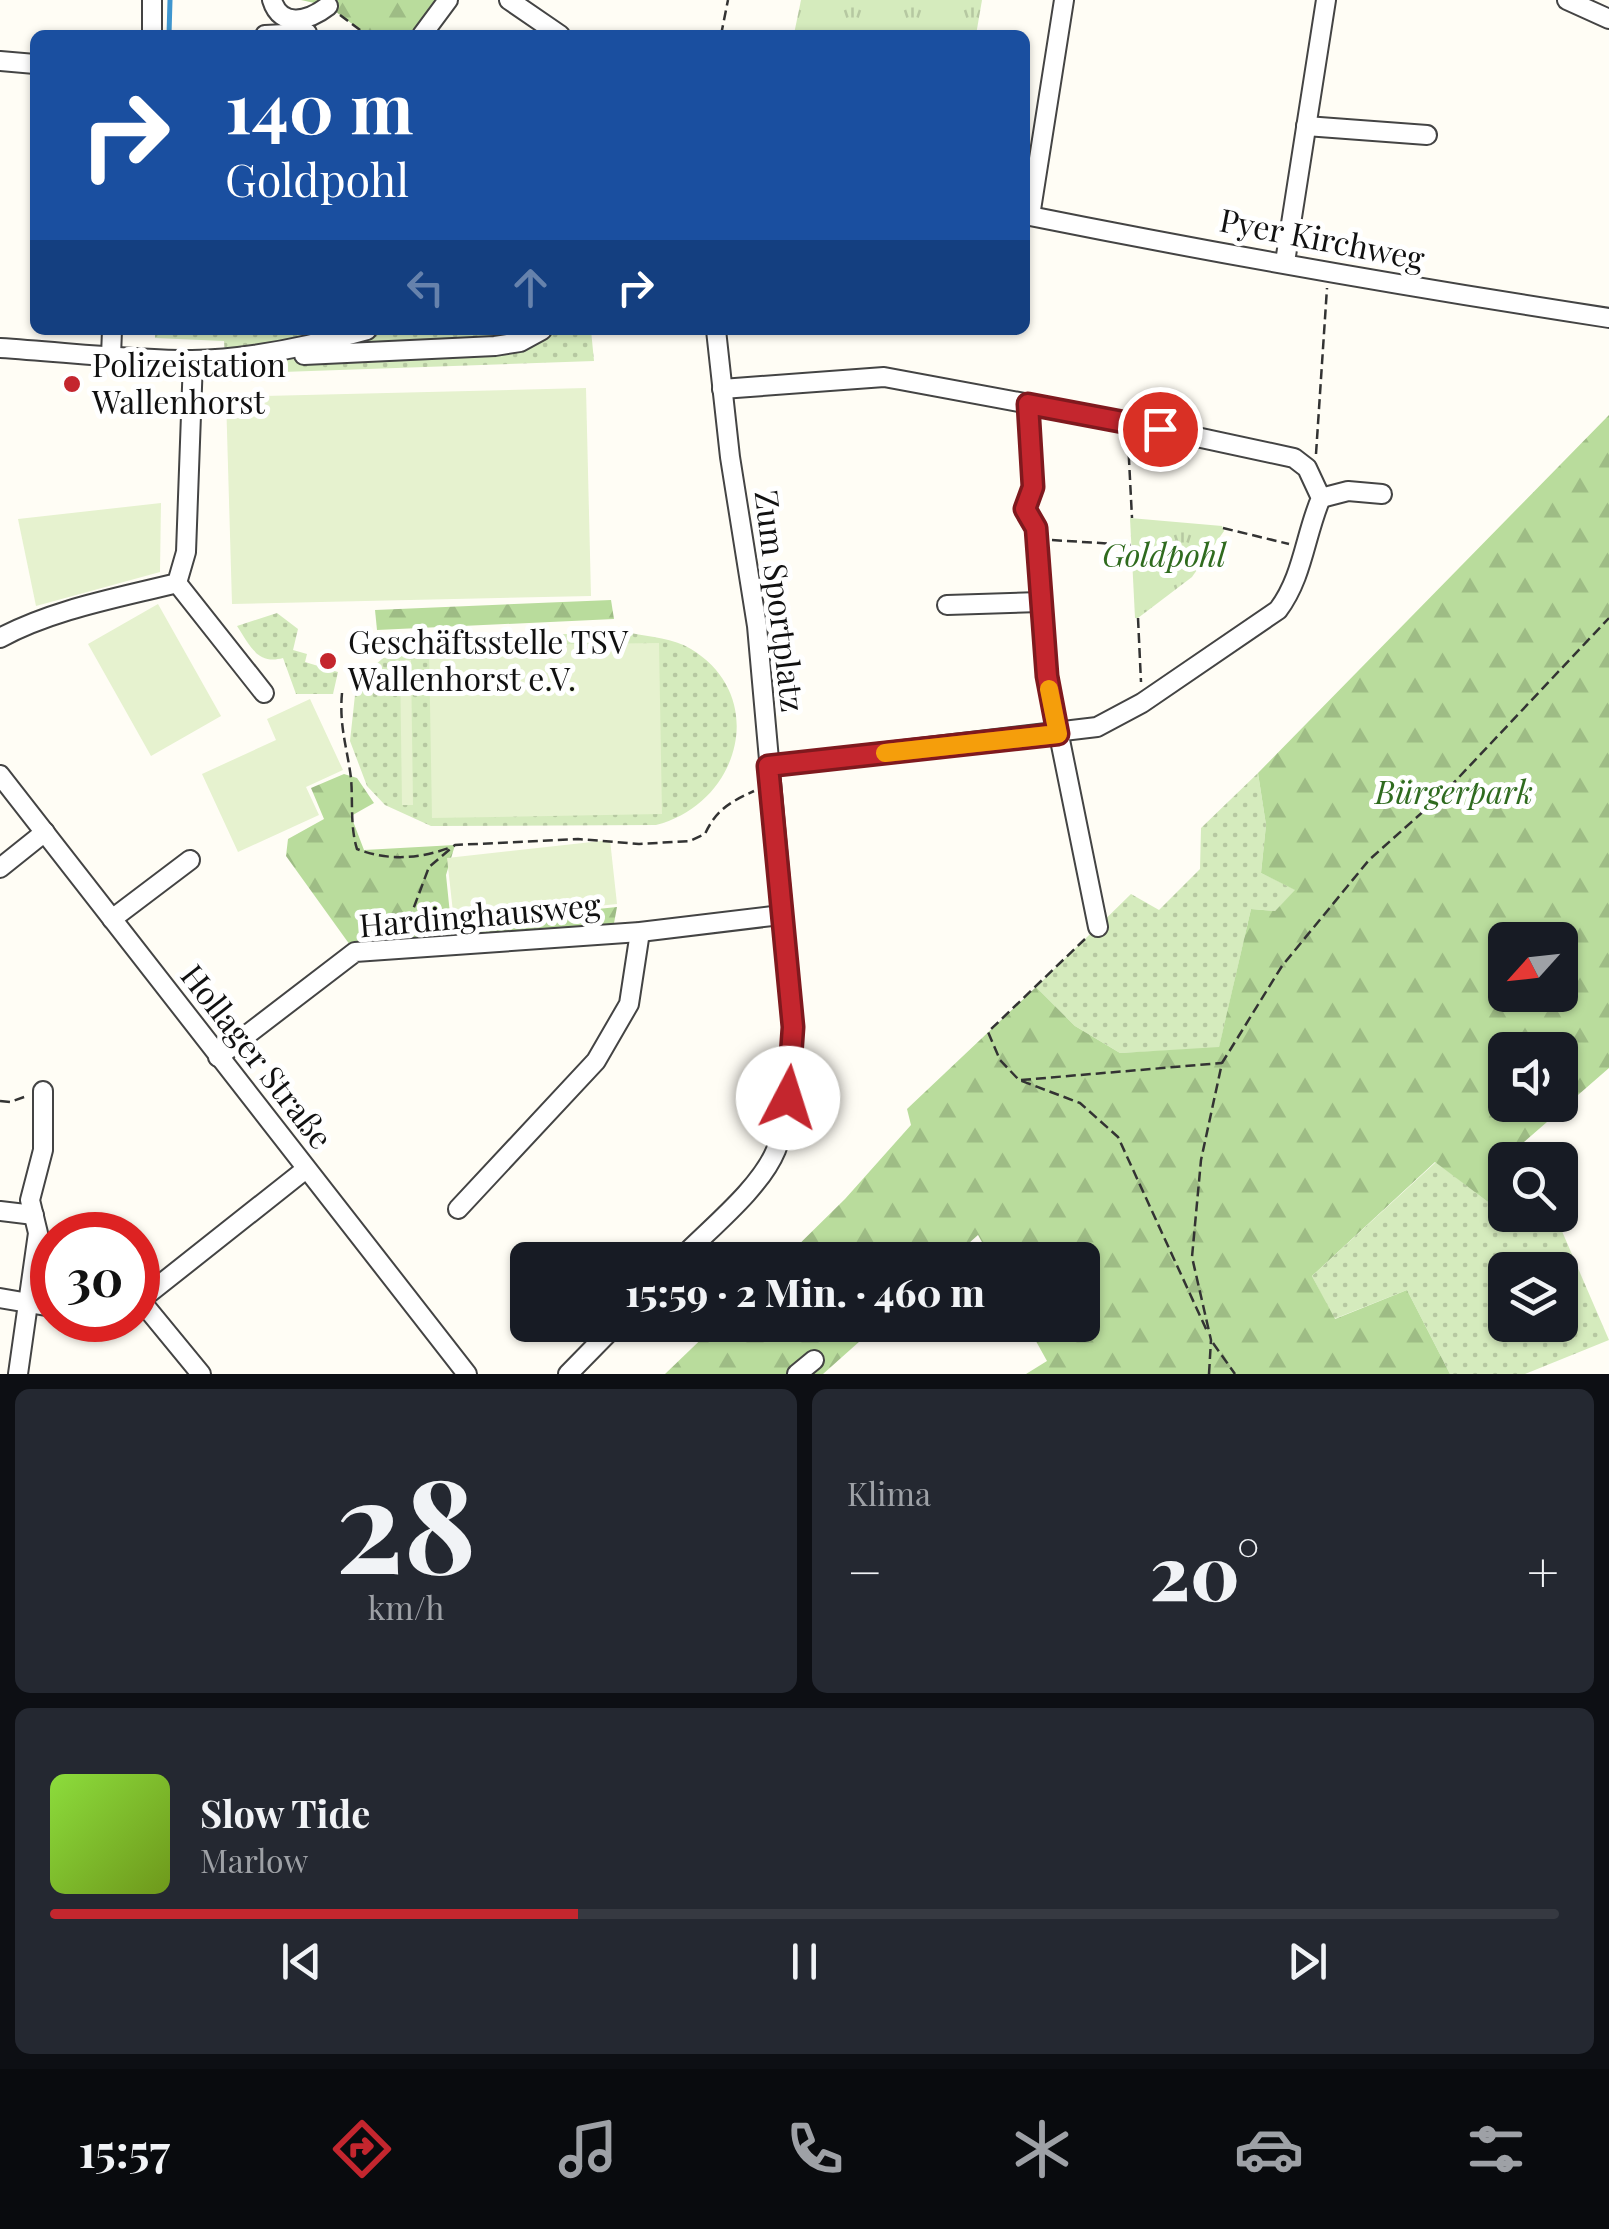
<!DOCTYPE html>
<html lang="de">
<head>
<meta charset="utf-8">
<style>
	:root { --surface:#171b24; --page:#242831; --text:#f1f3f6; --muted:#9ea1a6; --line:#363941; --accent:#c4262e }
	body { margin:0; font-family:"Playfair Display",serif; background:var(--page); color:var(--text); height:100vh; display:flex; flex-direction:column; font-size:38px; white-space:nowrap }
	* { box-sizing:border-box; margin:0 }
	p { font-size:32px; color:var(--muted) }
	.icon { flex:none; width:55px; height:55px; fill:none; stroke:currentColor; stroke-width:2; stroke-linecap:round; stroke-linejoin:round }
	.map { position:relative; height:1374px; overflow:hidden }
	.side { display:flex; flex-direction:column; gap:15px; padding:15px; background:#0d0f14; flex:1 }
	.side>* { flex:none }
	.banner { position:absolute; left:30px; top:30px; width:1000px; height:305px; border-radius:15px; box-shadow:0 2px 8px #0004; background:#1a4fa0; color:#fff; overflow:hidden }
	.needle { width:65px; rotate:243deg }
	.fabs { position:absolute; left:1488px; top:922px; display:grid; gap:20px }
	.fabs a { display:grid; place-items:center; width:90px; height:90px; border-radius:15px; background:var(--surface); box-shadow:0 2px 8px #0004; font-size:50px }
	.speed { position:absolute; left:30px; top:1212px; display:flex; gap:20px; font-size:50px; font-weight:700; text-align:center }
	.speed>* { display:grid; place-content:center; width:130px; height:130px; border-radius:50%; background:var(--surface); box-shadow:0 2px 8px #0004; line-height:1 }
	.speed .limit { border:15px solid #d22; background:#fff; color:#111 }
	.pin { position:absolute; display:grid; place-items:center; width:85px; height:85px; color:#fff; margin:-42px; border:5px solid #fff; border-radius:50%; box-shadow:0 2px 10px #0007 }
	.me { position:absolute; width:110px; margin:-55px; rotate:5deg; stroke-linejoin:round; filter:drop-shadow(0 0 8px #0008) }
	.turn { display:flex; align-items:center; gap:35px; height:210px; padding:0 30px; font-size:45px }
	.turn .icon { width:130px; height:130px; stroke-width:2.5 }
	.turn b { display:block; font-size:70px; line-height:85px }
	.lanes { display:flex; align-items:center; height:95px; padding:0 30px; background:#0003; justify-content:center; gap:50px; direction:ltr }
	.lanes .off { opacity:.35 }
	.big { font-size:75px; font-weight:800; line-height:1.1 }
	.side .tile { flex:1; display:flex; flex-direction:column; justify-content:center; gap:15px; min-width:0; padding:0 35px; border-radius:15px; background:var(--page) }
	.side .dial { align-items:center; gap:0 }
	.dial b { font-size:130px; line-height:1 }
	.song { display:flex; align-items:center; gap:30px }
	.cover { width:120px; height:120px; border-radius:15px; background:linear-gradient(135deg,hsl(90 70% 55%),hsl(80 70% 35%)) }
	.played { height:10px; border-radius:5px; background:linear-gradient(90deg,var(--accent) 35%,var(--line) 35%) }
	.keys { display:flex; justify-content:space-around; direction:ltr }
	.heat { display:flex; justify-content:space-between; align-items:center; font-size:55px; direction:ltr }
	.side .tiles { flex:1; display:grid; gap:15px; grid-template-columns:1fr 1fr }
	.tile:last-child { grid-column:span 2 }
	.trip { position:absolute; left:510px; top:1242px; width:590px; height:100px; border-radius:15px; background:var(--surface); box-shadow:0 2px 8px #0004; font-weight:800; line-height:100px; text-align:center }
	.tabs { display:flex; height:160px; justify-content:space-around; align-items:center; background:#090b0e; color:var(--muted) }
	.tabs .icon { width:70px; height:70px }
	.tabs .on { color:var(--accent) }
	.tabs b { font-size:45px; color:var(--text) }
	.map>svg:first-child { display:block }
	.grass { fill:url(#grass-dots); fill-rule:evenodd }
	.forest { fill:url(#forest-firs); fill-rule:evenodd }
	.park { fill:url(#park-tufts) }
	.pitch { fill:#e6f2cf }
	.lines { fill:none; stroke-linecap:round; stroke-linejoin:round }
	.stream { stroke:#3f96cf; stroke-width:5 }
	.minor-casing { stroke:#444; stroke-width:22 }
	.path { stroke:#333; stroke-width:2.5; stroke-dasharray:10 5; stroke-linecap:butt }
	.minor { stroke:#fff; stroke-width:18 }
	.route-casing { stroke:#7f191e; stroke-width:25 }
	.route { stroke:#c4262e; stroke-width:18 }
	.slow { stroke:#f59e0b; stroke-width:18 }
	.poi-dot { fill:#c4262e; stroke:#fff; stroke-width:4 }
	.labels { text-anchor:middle; stroke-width:10; stroke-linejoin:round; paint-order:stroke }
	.street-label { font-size:32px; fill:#111; stroke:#fff }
	.poi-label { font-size:32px; fill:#111; stroke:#fff; text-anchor:start }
	.park-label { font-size:32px; font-style:italic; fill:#2f6b1f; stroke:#fff }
</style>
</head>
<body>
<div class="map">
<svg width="1609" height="1374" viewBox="0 0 1609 1374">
	<defs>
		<pattern id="grass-dots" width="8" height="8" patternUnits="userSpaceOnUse" patternTransform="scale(2.5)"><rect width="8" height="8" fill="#d5ebbd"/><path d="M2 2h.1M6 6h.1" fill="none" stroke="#b6c8a1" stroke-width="1.8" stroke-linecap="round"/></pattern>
		<pattern id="forest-firs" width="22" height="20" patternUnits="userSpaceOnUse" patternTransform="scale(2.5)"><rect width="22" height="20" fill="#b9dc9c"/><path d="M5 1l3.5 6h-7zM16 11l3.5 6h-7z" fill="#9ebc85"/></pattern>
		<pattern id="park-tufts" width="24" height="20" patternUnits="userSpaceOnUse" patternTransform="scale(2.5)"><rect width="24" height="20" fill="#d5ebbd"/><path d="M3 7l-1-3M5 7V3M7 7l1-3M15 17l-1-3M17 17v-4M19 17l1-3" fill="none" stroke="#b6c8a1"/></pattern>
	</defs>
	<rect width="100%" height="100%" fill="#fffdf5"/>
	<g class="grass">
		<polygon points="155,330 591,330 594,361 226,374 224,341 155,338"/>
		<path d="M 277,613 L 298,629 L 293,650 L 307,654 L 305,662 L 338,672 L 333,694 L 296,694 L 283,658 C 258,665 250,646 237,626 Z"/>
		<path d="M 631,633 C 651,637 673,638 691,649 C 770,697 739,804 656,825 L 431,826 L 385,805 L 367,786 L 350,741 L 355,695 L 366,673 L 398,645 L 437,636 Z"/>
		<polygon points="1258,773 1266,825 1261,873 1296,890 1275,911 1251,909 1219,1048 1120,1053 1075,1026 1036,987 1131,894 1159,910 1200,869 1201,828"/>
		<path d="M 1436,1162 L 1488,1202 L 1505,1174 L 1505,1215 L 1555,1215 L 1609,1340 L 1525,1374 L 1450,1374 L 1407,1290 L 1334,1319 L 1312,1276 ZM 1505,1270 L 1560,1270 L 1560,1325 L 1505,1325 Z"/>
	</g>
	<g class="forest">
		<polygon points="301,0 437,0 422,35 367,35 328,6"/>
		<path d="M 1609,415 L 1609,1068 L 1524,1142 L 1513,1160 L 1505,1160 L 1505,1174 L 1488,1202 L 1435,1162 L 1312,1276 L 1335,1319 L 1407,1290 L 1450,1374 L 1026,1374 L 1047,1361 L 1027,1325 L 1082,1325 L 1082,1260 L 992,1260 L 978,1235 L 950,1260 L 783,1260 L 845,1199 L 911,1125 L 907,1109 L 1036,987 L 1075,1026 L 1120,1053 L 1219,1047 L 1251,909 L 1275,911 L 1295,890 L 1261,873 L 1266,825 L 1258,773 ZM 1560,940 L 1560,995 L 1505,995 L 1505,940 ZM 1560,1050 L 1560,1105 L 1505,1105 L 1505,1050 Z"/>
		<polygon points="611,600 614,619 377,630 375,610"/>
		<polygon points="344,774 357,778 374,803 351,816 364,850 455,845 446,875 451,924 617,907 612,934 355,952 286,856 288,839 324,819 311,788"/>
		<polygon points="716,1325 878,1325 823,1374 665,1374"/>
	</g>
	<g class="park">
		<polygon points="801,0 982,0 976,35 800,35 794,34"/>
		<polygon points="1130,518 1222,526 1224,531 1192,577 1138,618 1135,618"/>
	</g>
	<g class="pitch">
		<polygon points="586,388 591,596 232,604 226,397"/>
		<polygon points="161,503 160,572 36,606 18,519"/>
		<polygon points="158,604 221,716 151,756 88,644"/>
		<polygon points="659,643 662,814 432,818 429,646"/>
		<polygon points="400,660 411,660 413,805 402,805"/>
		<polygon points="310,699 343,770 306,787 319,815 238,852 202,774 276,740 267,719"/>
		<polygon points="610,840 617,904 454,921 447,858"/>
	</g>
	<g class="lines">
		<polyline class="stream" points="169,35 170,0"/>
		<g class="minor-casing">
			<g id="minor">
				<polyline points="152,0 152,35"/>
				<path d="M 272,0 C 281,30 310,20 328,6"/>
				<polyline points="509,0 560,35"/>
				<polyline points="1567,0 1609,19"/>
				<polyline points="265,35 307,33"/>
				<polyline points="422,35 448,0"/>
				<polyline points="0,61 35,64"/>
				<polyline points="1306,126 1427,135"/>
				<path d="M 1025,215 C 1219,254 1414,288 1609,318"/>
				<polyline points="1030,216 1064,0"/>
				<polyline points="1285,262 1326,0"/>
				<path d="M 0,348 C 64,352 128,360 192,360 C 251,359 311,346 367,330"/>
				<polyline points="304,355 495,346 520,342 542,330"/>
				<polyline points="111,356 112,330"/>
				<path d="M 722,389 L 884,377 L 1127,422 L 1294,458 L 1307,468 L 1321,498 C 1305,535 1303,577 1278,610 L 1142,703 L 1097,727 L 768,766"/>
				<polyline points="1028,404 1033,487 1025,509 1036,527 1047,676 1098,927"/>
				<polyline points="1321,498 1348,491 1382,494"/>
				<polyline points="177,583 264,693"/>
				<polyline points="947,605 1040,602"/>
				<path d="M 0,638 C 54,609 118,598 177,583 L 186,552 L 193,360"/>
				<polyline points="0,775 467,1374"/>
				<polyline points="0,868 45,832"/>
				<polyline points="112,919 190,860"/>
				<polyline points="218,1057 355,952 640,932 781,915"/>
				<polyline points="458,1209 596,1061 629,1004 640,932"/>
				<polyline points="0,1211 34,1215"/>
				<path d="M 679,1260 C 709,1229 760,1189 776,1150 C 792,1112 792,1067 793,1027 L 757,626 L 730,457 L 716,330"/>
				<polyline points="0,1298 52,1307"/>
				<polyline points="141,1301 201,1374"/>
				<polyline points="138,1302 306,1169"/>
				<polyline points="18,1374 38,1233 30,1200 43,1150 43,1091"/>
				<polyline points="568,1374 616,1325"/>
				<polyline points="797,1374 814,1360"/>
			</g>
		</g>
		<g class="path">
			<polyline points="340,15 367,35"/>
			<polyline points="721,35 728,0"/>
			<polyline points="1128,440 1132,518"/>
			<polyline points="1316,454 1327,288"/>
			<polyline points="1223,528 1289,544"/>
			<polyline points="1052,540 1131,545"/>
			<polyline points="1138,618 1141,682"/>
			<path d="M 342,693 C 339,726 347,747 351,778 C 353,801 350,827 357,849 C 388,861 418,859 449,848"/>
			<path d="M 379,933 L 411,915 L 429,867 L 455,845 L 578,839 L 639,844 L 690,841 L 705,834 C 716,810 730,802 754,791"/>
			<polyline points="1085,939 988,1032 1000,1060 1019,1080 1080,1103 1118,1137 1207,1331"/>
			<polyline points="1021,1080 1222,1063"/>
			<polyline points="0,1101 10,1102 27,1096"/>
			<polyline points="1213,1343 1235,1374"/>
			<polyline points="1209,1374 1211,1340 1192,1257 1201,1160 1222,1063 1282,966 1369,860 1445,792 1609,618"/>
		</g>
		<use href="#minor" class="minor"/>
	</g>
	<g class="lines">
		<g class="route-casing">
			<polyline id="route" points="788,1098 793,1027 768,766 1058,734 1047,676 1036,528 1025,509 1033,487 1028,404 1160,429"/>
		</g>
		<use href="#route" class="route"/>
		<polyline class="slow" points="885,753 1058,734 1049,689"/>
	</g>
	<g class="poi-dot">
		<circle cx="72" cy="384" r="10"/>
		<circle cx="328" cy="661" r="10"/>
	</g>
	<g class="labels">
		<g class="street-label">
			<text transform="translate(1322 240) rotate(11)" y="11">Pyer Kirchweg</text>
			<text transform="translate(779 601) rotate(83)" y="11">Zum Sportplatz</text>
			<text transform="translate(480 916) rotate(-5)" y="11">Hardinghausweg</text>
			<text transform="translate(256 1057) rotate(52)" y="11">Hollager Straße</text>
		</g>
		<g class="poi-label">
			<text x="92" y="377">Polizeistation<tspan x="92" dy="37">Wallenhorst</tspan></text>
			<text x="348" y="654">Geschäftsstelle TSV<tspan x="348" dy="37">Wallenhorst e.V.</tspan></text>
		</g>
		<g class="park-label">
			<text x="1164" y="567">Goldpohl</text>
			<text x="1454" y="804">Bürgerpark</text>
		</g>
	</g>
</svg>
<div class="fabs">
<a><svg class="needle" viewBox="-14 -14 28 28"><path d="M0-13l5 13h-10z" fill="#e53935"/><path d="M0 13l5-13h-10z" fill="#9ea1a6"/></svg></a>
<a><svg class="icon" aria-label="sound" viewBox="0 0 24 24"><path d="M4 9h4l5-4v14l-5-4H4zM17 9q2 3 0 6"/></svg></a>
<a><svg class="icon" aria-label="search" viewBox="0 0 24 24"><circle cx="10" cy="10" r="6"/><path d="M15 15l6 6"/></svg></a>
<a><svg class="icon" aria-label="layers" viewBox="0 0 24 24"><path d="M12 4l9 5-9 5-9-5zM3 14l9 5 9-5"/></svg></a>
</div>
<div class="speed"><div class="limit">30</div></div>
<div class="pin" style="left:1160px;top:429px;background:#d93025"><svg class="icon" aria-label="arrive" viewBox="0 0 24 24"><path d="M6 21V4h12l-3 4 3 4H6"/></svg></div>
<svg class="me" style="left:788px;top:1098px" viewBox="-20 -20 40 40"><circle r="19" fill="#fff"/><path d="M0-13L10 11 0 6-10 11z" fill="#c4262e"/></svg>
<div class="trip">15:59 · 2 Min. · 460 m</div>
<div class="banner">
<div class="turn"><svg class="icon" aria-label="right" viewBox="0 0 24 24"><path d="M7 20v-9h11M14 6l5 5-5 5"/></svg><div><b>140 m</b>Goldpohl</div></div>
<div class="lanes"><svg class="icon off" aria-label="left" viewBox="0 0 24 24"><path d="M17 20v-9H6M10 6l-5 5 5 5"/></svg><svg class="icon off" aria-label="ahead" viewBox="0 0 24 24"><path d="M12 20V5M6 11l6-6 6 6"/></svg><svg class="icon" aria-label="right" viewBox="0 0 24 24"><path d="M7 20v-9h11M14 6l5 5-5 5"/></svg></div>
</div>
</div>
<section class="side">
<div class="tiles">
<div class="tile dial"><b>28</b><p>km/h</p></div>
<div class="tile"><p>Klima</p>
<div class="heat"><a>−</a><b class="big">20°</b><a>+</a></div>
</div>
<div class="tile">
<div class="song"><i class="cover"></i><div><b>Slow Tide</b><p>Marlow</p></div></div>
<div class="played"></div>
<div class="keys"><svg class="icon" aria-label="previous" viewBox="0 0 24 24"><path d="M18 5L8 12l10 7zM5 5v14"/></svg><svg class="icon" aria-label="pause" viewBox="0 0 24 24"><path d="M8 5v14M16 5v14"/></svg><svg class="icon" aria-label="next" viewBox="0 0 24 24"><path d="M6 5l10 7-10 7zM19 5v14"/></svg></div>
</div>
</div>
</section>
<nav class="tabs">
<b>15:57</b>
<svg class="icon on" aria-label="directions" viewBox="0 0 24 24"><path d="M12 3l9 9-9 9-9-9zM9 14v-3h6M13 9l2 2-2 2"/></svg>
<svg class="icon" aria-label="music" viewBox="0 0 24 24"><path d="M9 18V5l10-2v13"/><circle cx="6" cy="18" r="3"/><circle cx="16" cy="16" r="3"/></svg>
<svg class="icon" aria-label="phone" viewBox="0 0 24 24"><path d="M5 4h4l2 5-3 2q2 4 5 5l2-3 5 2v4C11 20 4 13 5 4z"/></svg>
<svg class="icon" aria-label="climate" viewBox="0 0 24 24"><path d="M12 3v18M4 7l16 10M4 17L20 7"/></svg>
<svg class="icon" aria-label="car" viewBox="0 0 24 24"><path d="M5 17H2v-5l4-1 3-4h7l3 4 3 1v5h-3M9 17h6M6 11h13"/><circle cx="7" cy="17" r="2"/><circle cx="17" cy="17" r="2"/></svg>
<svg class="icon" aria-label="filters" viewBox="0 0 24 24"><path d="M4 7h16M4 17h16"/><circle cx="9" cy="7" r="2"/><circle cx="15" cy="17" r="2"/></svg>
</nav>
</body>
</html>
